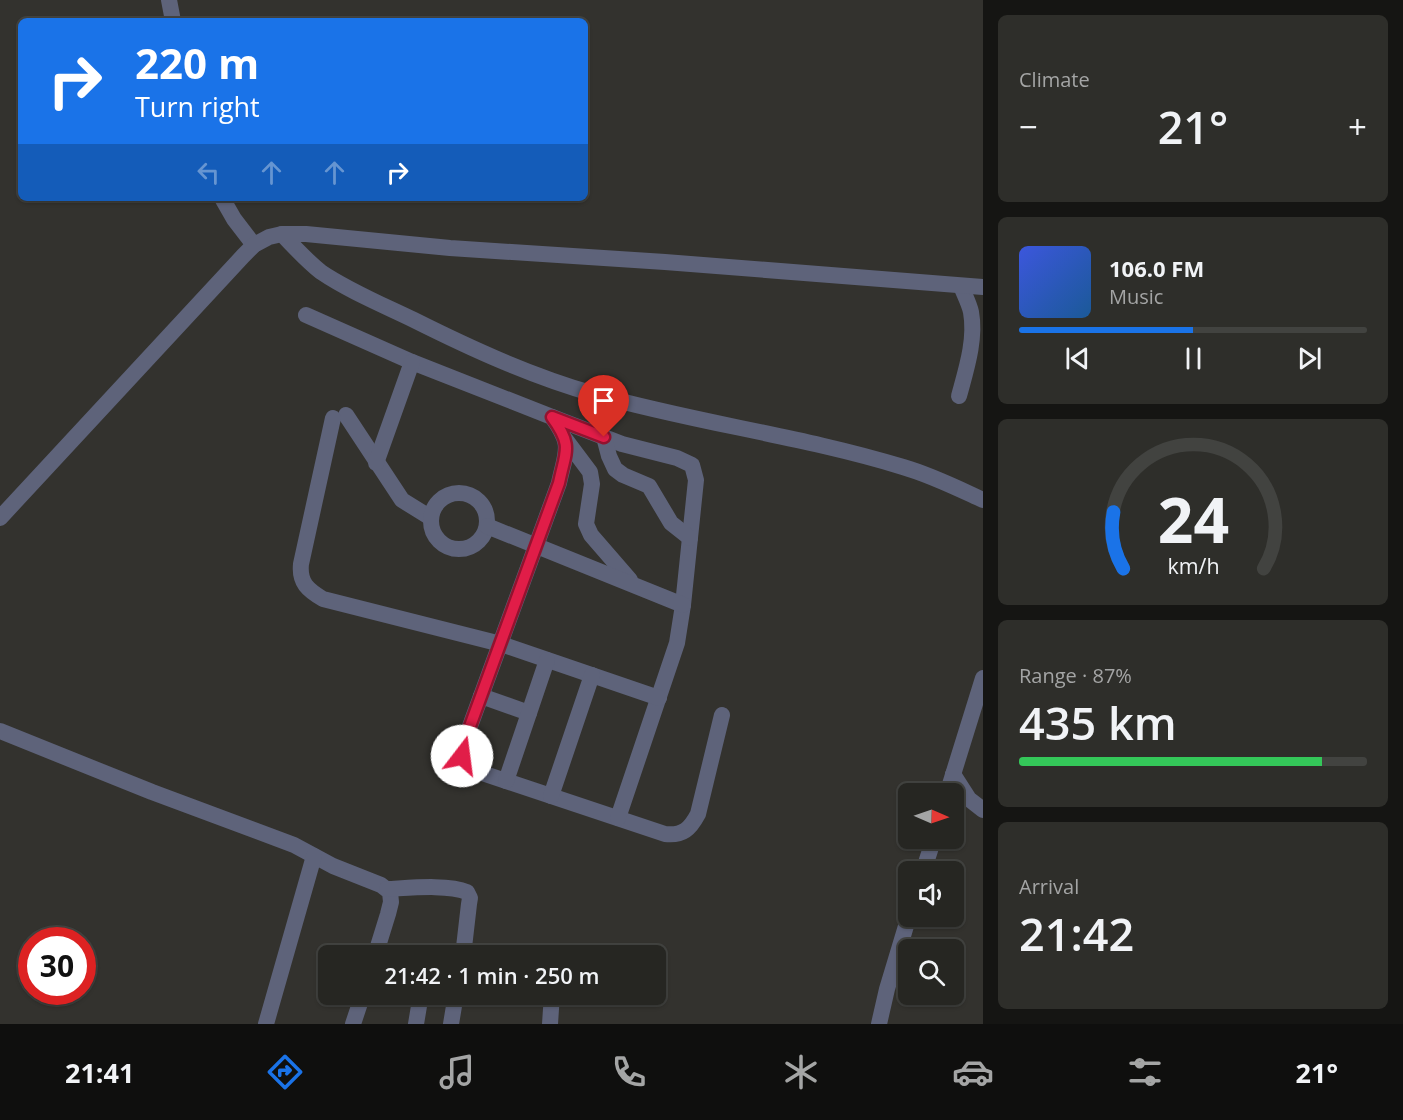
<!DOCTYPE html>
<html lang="en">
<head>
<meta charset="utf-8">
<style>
	:root { --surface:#262622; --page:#2e2e2a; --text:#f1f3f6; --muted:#a4a5a5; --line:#424340; --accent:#1a73e8 }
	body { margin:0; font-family:"Open Sans",sans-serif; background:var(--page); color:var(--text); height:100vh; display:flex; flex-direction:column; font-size:22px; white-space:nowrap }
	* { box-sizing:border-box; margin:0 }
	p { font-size:20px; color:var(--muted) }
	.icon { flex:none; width:33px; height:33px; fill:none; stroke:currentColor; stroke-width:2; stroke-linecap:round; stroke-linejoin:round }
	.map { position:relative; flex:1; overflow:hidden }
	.side { display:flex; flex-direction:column; gap:15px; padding:15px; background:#151513; width:420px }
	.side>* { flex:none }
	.banner { position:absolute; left:18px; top:18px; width:570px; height:183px; border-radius:9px; box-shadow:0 2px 4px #0004,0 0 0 2px var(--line); background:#1a73e8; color:#fff; overflow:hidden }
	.needle { width:39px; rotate:92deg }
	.tools { position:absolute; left:898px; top:783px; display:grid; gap:12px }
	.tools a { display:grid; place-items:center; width:66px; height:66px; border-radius:9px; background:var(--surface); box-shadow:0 2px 4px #0004,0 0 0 2px var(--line); font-size:30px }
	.speed { position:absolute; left:18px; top:927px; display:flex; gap:12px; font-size:30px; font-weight:700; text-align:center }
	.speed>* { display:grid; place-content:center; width:78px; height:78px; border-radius:50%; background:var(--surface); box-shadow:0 2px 4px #0004,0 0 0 2px var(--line); line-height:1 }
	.speed .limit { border:9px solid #d22; background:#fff; color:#111 }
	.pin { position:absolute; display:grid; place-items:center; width:51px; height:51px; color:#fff; margin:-62px -26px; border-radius:50% 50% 50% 0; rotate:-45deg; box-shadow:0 0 6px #0007 }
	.pin .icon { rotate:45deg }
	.me { position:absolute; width:66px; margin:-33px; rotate:15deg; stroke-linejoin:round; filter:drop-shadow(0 0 4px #0008) }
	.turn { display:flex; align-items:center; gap:21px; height:126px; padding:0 18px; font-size:27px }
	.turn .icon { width:78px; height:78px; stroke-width:2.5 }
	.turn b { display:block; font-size:42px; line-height:51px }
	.lanes { display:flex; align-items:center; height:57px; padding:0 18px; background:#0003; justify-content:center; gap:30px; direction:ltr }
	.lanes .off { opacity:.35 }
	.big { font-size:45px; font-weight:600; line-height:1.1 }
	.side .widget { flex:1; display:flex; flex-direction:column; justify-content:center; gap:9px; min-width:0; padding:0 21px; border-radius:9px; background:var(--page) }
	.side .dial { align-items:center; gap:0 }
	.dial svg { height:156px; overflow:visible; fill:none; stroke:var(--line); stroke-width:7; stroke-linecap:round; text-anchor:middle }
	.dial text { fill:var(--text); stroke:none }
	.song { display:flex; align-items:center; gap:18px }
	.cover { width:72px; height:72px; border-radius:9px; background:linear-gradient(135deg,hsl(230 70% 55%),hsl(210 70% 35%)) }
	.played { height:6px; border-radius:3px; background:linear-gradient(90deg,var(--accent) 50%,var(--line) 50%) }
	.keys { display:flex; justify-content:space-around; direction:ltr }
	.heat { display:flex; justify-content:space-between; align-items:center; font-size:33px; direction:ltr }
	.charge { height:9px; border-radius:4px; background:linear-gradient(90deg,#34c759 87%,var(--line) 0) }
	.trip { position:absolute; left:318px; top:945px; width:348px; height:60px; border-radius:9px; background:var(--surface); box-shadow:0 2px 4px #0004,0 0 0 2px var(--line); font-weight:600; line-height:60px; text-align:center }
	.tab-bar { display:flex; height:96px; justify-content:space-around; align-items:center; background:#0f0f0e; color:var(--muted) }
	.tab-bar .icon { width:42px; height:42px }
	.tab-bar .active { color:var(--accent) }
	.tab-bar b { font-size:27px; color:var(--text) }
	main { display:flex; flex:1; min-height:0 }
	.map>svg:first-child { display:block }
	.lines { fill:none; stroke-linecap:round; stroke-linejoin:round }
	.minor { stroke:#5e637a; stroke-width:16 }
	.route-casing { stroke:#92132f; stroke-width:15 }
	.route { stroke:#e11d48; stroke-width:10 }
</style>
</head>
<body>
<main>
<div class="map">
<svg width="983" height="1024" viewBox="0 0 983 1024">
	<rect width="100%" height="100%" fill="#33322e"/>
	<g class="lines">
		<g class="minor">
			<polyline points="169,0 173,21"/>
			<polyline points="222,198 234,219 254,245"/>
			<path d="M 282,234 C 294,247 307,261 321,272 C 349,291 383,305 414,320 C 472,349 531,376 594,394 C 696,423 802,436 903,467 C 931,475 957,488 983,500"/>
			<path d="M 306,315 L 412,362 L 552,417 C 573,446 566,450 559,483 L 462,748 L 464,762 L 482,773 L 665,834 C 683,836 690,829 698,814 L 722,715"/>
			<path d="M 959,396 C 966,370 976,340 971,312 C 969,303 964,294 961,286"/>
			<polyline points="346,415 402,500 431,518"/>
			<polyline points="552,417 622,444 677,458 692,465 696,480 683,605 677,643 618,818"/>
			<path d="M 333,418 L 301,564 C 299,583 308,590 323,599 L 501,644 L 659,698"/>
			<polyline points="604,437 609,456 615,469 623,475 649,486 671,523 690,538"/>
			<polyline points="566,440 590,472 592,484 586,524 591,535 630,580"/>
			<polyline points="376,463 412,362"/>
			<circle cx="459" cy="521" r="28"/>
			<polyline points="0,518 243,256 254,245 269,237 282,234 306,234 450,248 665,262 983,287"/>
			<polyline points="487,526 683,605"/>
			<polyline points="481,696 529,713"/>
			<polyline points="0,731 152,792 294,845 333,866 381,885 390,892 391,902 388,914 375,956"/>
			<polyline points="953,774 969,799 983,810"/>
			<polyline points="506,781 547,660"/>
			<polyline points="947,794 983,678"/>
			<polyline points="551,796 592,675"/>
			<polyline points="923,872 934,838"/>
			<path d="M 387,889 C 409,888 448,884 467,892 L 470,898 L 469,904 L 463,956"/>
			<polyline points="266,1024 314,856"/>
			<polyline points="353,1024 363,994"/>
			<polyline points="416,1024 421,994"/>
			<polyline points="451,1024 456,994"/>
			<polyline points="550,1024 552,994"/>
			<polyline points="879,1024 887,989 909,916"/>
		</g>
	</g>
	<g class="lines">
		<g class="route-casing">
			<path id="route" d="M 462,756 L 462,748 L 469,729 L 559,483 C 566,450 573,446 552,417 L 604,437"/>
		</g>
		<use href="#route" class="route"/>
	</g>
</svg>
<div class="tools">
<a><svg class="needle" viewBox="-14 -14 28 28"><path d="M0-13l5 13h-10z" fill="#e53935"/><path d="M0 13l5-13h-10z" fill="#a4a5a5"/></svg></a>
<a><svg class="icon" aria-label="sound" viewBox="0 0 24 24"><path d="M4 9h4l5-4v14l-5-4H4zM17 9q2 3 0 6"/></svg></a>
<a><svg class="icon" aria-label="search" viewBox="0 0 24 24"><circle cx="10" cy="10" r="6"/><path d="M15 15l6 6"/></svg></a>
</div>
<div class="speed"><div class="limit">30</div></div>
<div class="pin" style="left:604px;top:437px;background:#d93025"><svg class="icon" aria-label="arrive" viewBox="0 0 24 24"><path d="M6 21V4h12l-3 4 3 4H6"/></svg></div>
<svg class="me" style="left:462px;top:756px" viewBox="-20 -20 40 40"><circle r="19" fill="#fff"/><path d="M0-13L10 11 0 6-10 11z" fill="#e11d48"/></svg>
<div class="trip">21:42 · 1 min · 250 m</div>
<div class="banner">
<div class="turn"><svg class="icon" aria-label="right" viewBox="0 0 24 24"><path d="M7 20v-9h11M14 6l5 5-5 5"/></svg><div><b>220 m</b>Turn right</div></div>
<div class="lanes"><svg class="icon off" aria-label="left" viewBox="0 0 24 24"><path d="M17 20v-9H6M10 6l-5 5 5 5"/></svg><svg class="icon off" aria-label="ahead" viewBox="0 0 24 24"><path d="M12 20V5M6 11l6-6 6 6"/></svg><svg class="icon off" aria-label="ahead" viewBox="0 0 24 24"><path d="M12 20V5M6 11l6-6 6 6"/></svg><svg class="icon" aria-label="right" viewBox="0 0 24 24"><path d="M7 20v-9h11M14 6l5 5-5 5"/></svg></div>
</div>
</div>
<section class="side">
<div class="widget"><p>Climate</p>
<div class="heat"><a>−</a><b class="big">21°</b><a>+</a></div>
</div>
<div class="widget">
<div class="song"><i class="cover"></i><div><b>106.0 FM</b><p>Music</p></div></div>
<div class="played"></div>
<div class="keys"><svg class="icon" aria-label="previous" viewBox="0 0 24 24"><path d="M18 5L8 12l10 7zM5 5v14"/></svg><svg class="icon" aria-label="pause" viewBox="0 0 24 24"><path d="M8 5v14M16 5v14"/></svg><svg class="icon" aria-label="next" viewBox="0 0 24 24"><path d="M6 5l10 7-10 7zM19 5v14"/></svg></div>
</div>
<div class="widget dial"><svg viewBox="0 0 100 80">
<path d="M14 69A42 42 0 1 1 86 69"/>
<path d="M14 69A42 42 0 0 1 9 40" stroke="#1a73e8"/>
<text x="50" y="56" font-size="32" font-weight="700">24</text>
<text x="50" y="72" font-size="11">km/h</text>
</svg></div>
<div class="widget"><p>Range · 87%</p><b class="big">435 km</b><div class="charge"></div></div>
<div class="widget"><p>Arrival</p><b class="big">21:42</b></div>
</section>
</main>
<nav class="tab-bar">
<b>21:41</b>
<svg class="icon active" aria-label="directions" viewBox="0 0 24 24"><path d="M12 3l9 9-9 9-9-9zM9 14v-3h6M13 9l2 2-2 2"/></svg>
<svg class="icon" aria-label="music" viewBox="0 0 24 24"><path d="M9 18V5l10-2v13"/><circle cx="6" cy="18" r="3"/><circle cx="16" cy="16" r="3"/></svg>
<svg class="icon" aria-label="phone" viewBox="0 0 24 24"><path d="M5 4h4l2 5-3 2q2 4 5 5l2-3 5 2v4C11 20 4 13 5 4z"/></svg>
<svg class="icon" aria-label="climate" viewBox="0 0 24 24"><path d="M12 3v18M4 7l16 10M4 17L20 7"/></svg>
<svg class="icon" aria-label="car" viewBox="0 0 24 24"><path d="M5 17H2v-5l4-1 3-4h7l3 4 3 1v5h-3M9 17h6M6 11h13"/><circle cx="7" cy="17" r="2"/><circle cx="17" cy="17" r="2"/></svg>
<svg class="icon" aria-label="filters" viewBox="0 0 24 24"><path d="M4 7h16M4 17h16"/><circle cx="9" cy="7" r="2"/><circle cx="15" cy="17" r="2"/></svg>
<b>21°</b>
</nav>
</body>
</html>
